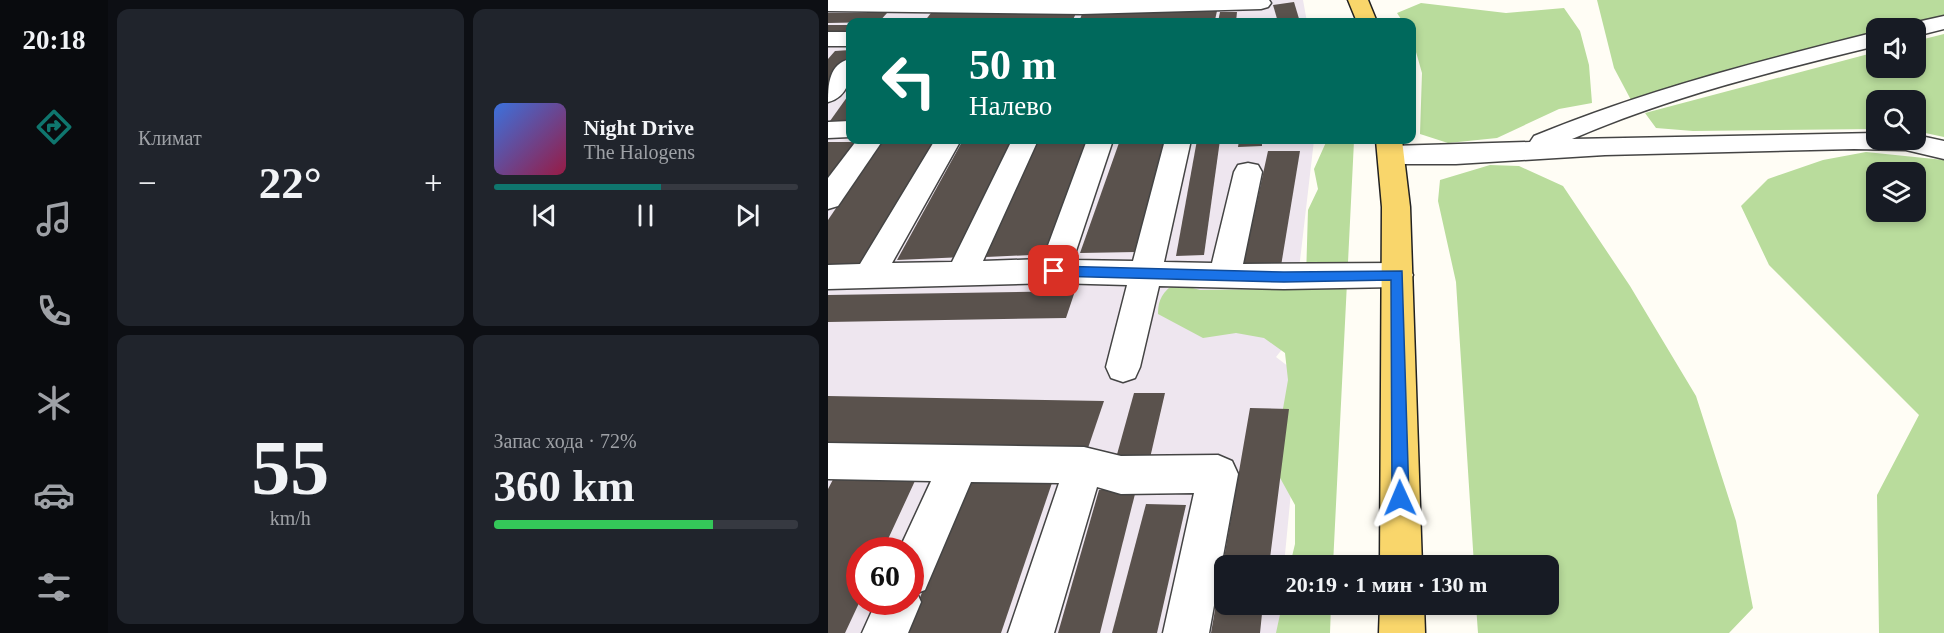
<!DOCTYPE html>
<html lang="ru">
<head>
<meta charset="utf-8">
<style>
	:root { --surface:#171b24; --page:#20242c; --text:#f1f3f6; --muted:#9ea1a6; --line:#363941; --accent:#0f766e }
	body { margin:0; font-family:"Times New Roman",serif; background:var(--page); color:var(--text); height:100vh; display:flex; flex-direction:column; font-size:22px; white-space:nowrap }
	* { box-sizing:border-box; margin:0 }
	p { font-size:20px; color:var(--muted) }
	.icon { flex:none; width:33px; height:33px; fill:none; stroke:currentColor; stroke-width:2; stroke-linecap:round; stroke-linejoin:round }
	.map { position:relative; flex:1; overflow:hidden }
	.side { display:flex; flex-direction:column; gap:9px; padding:9px; background:#0d0f14; width:720px }
	.side>* { flex:none }
	.top-card { position:absolute; left:18px; top:18px; width:570px; height:126px; border-radius:12px; box-shadow:0 3px 9px #0003; background:#00695c; color:#fff; overflow:hidden }
	.fabs { position:absolute; left:1038px; top:18px; display:grid; gap:12px }
	.fabs a { display:grid; place-items:center; width:60px; height:60px; border-radius:12px; background:var(--surface); box-shadow:0 3px 9px #0003; font-size:30px }
	.speed { position:absolute; left:18px; top:537px; display:flex; gap:12px; font-size:30px; font-weight:700; text-align:center }
	.speed>* { display:grid; place-content:center; width:78px; height:78px; border-radius:50%; background:var(--surface); box-shadow:0 3px 9px #0003; line-height:1 }
	.speed .limit { border:9px solid #d22; background:#fff; color:#111 }
	.pin { position:absolute; display:grid; place-items:center; width:51px; height:51px; color:#fff; margin:-26px; border-radius:12px; box-shadow:0 3px 9px #0006 }
	.me { position:absolute; width:66px; margin:-33px; rotate:359deg; stroke-linejoin:round; filter:drop-shadow(0 0 4px #0008) }
	.turn { display:flex; align-items:center; gap:21px; height:126px; padding:0 24px; font-size:27px }
	.turn .icon { width:78px; height:78px; stroke-width:2.5 }
	.turn b { display:block; font-size:42px; line-height:51px }
	.big { font-size:45px; font-weight:700; line-height:1.1 }
	.side .widget { flex:1; display:flex; flex-direction:column; justify-content:center; gap:9px; min-width:0; padding:0 21px; border-radius:12px; background:var(--page) }
	.side .dial { align-items:center; gap:0 }
	.dial b { font-size:78px; line-height:1 }
	.song { display:flex; align-items:center; gap:18px }
	.cover { width:72px; height:72px; border-radius:9px; background:linear-gradient(135deg,hsl(220 70% 55%),hsl(340 70% 35%)) }
	.played { height:6px; border-radius:3px; background:linear-gradient(90deg,var(--accent) 55%,var(--line) 55%) }
	.keys { display:flex; justify-content:space-around; direction:ltr }
	.heat { display:flex; justify-content:space-between; align-items:center; font-size:33px; direction:ltr }
	.charge { height:9px; border-radius:4px; background:linear-gradient(90deg,#34c759 72%,var(--line) 0) }
	.side .tiles { flex:1; display:grid; gap:9px; grid-template-columns:repeat(2,1fr) }
	.trip { position:absolute; left:386px; top:555px; width:345px; height:60px; border-radius:12px; background:var(--surface); box-shadow:0 3px 9px #0003; font-weight:700; line-height:60px; text-align:center }
	main { display:flex; flex:1; min-height:0 }
	.tabs { display:flex; flex-direction:column; width:108px; justify-content:space-around; align-items:center; background:#090b0e; color:var(--muted) }
	.tabs .icon { width:42px; height:42px }
	.tabs .selected { color:var(--accent) }
	.tabs b { font-size:27px; color:var(--text) }
	.map>svg:first-child { display:block }
	.industrial { fill:#eee6ef; fill-rule:evenodd }
	.forest { fill:#b9dc9c; fill-rule:evenodd }
	.building { fill:#5a524d }
	.lines { fill:none; stroke-linecap:round; stroke-linejoin:round }
	.minor-casing { stroke:#444; stroke-width:3 }
	.major-casing { stroke:#222; stroke-width:3 }
	.minor { fill:#fff; fill-rule:evenodd }
	.major { fill:#f9d66b; fill-rule:evenodd }
	.route { fill:#1a73e8; stroke:#114b97; stroke-width:1.5 }
</style>
</head>
<body>
<main>
<nav class="tabs">
<b>20:18</b>
<svg class="icon selected" aria-label="directions" viewBox="0 0 24 24"><path d="M12 3l9 9-9 9-9-9zM9 14v-3h6M13 9l2 2-2 2"/></svg>
<svg class="icon" aria-label="music" viewBox="0 0 24 24"><path d="M9 18V5l10-2v13"/><circle cx="6" cy="18" r="3"/><circle cx="16" cy="16" r="3"/></svg>
<svg class="icon" aria-label="phone" viewBox="0 0 24 24"><path d="M5 4h4l2 5-3 2q2 4 5 5l2-3 5 2v4C11 20 4 13 5 4z"/></svg>
<svg class="icon" aria-label="climate" viewBox="0 0 24 24"><path d="M12 3v18M4 7l16 10M4 17L20 7"/></svg>
<svg class="icon" aria-label="car" viewBox="0 0 24 24"><path d="M5 17H2v-5l4-1 3-4h7l3 4 3 1v5h-3M9 17h6M6 11h13"/><circle cx="7" cy="17" r="2"/><circle cx="17" cy="17" r="2"/></svg>
<svg class="icon" aria-label="filters" viewBox="0 0 24 24"><path d="M4 7h16M4 17h16"/><circle cx="9" cy="7" r="2"/><circle cx="15" cy="17" r="2"/></svg>
</nav>
<section class="side">
<div class="tiles">
<div class="widget"><p>Климат</p>
<div class="heat"><a>−</a><b class="big">22°</b><a>+</a></div>
</div>
<div class="widget">
<div class="song"><i class="cover"></i><div><b>Night Drive</b><p>The Halogens</p></div></div>
<div class="played"></div>
<div class="keys"><svg class="icon" aria-label="previous" viewBox="0 0 24 24"><path d="M18 5L8 12l10 7zM5 5v14"/></svg><svg class="icon" aria-label="pause" viewBox="0 0 24 24"><path d="M8 5v14M16 5v14"/></svg><svg class="icon" aria-label="next" viewBox="0 0 24 24"><path d="M6 5l10 7-10 7zM19 5v14"/></svg></div>
</div>
<div class="widget dial"><b>55</b><p>km/h</p></div>
<div class="widget"><p>Запас хода · 72%</p><b class="big">360 km</b><div class="charge"></div></div>
</div>
</section>
<div class="map">
<svg width="1116" height="633" viewBox="0 0 1116 633">
	<rect width="100%" height="100%" fill="#fffdf5"/>
	<path class="industrial" d="M 0,0 L 475,0 L 479,22 L 22,22 L 22,140 L 486,140 L 463,338 L 448,357 L 474,377 L 456,565 L 396,566 L 396,604 L 453,605 L 450,633 L 0,633 ZM 32,550 L 82,550 L 82,602 L 32,602 Z"/>
	<g class="forest">
		<polygon points="769,0 1116,0 1116,16 1066,28 1048,28 1048,33 905,68 803,100 786,68"/>
		<polygon points="593,3 678,13 736,8 752,31 761,65 764,103 731,109 669,138 620,143 592,134 594,73 584,38 584,22 575,22 569,13"/>
		<polygon points="1116,34 1116,137 1088,131 1088,100 1048,100 1048,129 865,131 828,128 817,113 1048,52 1048,68 1088,68 1088,41"/>
		<path d="M 499,140 L 526,141 L 505,565 L 462,565 L 467,544 L 467,505 L 451,476 L 449,443 L 460,380 L 457,353 L 436,338 L 408,333 L 375,338 L 330,314 C 330,299 335,292 347,283 L 372,290 L 448,289 L 460,282 L 478,278 L 480,210 L 490,189 L 486,169 Z"/>
		<path d="M 1038,152 L 1116,160 L 1116,633 L 1051,633 L 1049,495 L 1091,415 L 941,265 L 913,206 L 940,179 L 995,160 ZM 1088,172 L 1088,212 L 1048,212 L 1048,172 Z"/>
		<polygon points="662,165 691,166 735,186 802,286 868,396 908,521 925,608 901,633 650,633 648,605 720,604 720,566 646,565 628,282 610,201 612,180"/>
		<polygon points="454,605 503,605 502,633 448,633"/>
	</g>
	<g class="building">
		<polygon points="466,2 472,22 450,22 445,5"/>
		<polygon points="249,11 244,22 96,22 103,13"/>
		<polygon points="389,11 387,20 251,22 254,14"/>
		<polygon points="392,12 409,12 408,22 390,22"/>
		<polygon points="0,13 59,13 51,22 0,23"/>
		<polygon points="0,25 22,25 22,33 0,34"/>
		<polygon points="22,50 22,54 0,83 0,59 7,51"/>
		<polygon points="22,93 22,120 2,121"/>
		<polygon points="54,140 110,140 38,263 0,265 0,220"/>
		<polygon points="135,140 191,140 136,257 69,260"/>
		<polygon points="208,140 264,140 225,254 158,257"/>
		<polygon points="292,140 339,140 308,252 252,253"/>
		<polygon points="369,140 392,140 376,255 348,256"/>
		<polygon points="411,140 434,140 434,146 410,147"/>
		<polygon points="0,142 37,142 0,193"/>
		<polygon points="440,151 472,151 453,266 415,265"/>
		<polygon points="247,291 238,318 0,322 0,295"/>
		<polygon points="306,393 337,393 322,458 288,458"/>
		<polygon points="0,396 276,401 259,451 0,446"/>
		<polygon points="422,408 461,409 441,566 396,566 396,604 435,604 432,633 383,633"/>
		<polygon points="10,470 92,470 55,550 32,550 32,601 17,633 0,633 0,489"/>
		<polygon points="143,476 226,477 173,633 77,633"/>
		<polygon points="271,490 308,490 272,633 230,633"/>
		<polygon points="318,504 358,505 329,633 284,633"/>
	</g>
	<g class="lines">
		<g class="minor-casing">
			<g id="minor">
				<polygon points="0,0 441,0 443,3 440,7 433,9 254,14 0,11"/>
				<polygon points="1116,16 1116,29 1088,36 1088,28 1077,28 1080,24"/>
				<rect x="0" y="32" width="22" height="14"/>
				<path d="M 1048,32 L 1048,46 C 945,71 842,97 744,139 L 1048,133 L 1048,140 L 1088,140 L 1088,135 L 1116,141 L 1116,159 L 1078,150 L 1026,149 L 777,155 L 628,164 L 563,164 L 554,161 L 550,155 L 554,149 L 563,146 L 702,142 L 706,136 C 817,90 932,61 1048,32 Z"/>
				<path d="M 22,59 C 24,77 20,97 0,102 C 0,84 1,64 22,59 Z"/>
				<polygon points="22,121 22,137 0,138 0,122"/>
				<polygon points="29,140 55,140 10,206 0,209 0,178"/>
				<polygon points="107,140 133,140 64,263 124,262 184,140 210,140 155,261 215,259 259,140 285,140 245,260 305,261 337,140 363,140 336,262 384,263 406,172 410,165 420,163 430,165 434,172 415,264 569,263 580,266 585,275 580,284 569,287 456,289 331,286 312,367 307,378 295,382 283,378 278,367 299,285 226,283 0,289 0,265 32,264"/>
				<polygon points="0,443 256,447 293,456 390,455 404,461 410,474 381,633 335,633 366,493 293,494 269,487 226,633 180,633 231,483 143,482 97,590 89,593 93,602 80,633 34,633 48,602 82,602 82,550 71,550 103,481 0,479"/>
			</g>
		</g>
		<g class="major-casing">
			<g id="major">
				<polygon points="520,0 540,0 549,22 529,22"/>
				<polygon points="548,140 574,140 582,207 594,566 552,566 554,207"/>
				<polygon points="552,604 596,604 597,633 551,633"/>
			</g>
		</g>
		<use href="#minor" class="minor"/>
		<use href="#major" class="major"/>
	</g>
	<polygon class="route" points="226,266 456,272 574,271 581,498 578,504 572,506 567,504 564,498 563,280 456,282 226,276 220,271"/>
</svg>
<div class="fabs">
<a><svg class="icon" aria-label="sound" viewBox="0 0 24 24"><path d="M4 9h4l5-4v14l-5-4H4zM17 9q2 3 0 6"/></svg></a>
<a><svg class="icon" aria-label="search" viewBox="0 0 24 24"><circle cx="10" cy="10" r="6"/><path d="M15 15l6 6"/></svg></a>
<a><svg class="icon" aria-label="layers" viewBox="0 0 24 24"><path d="M12 4l9 5-9 5-9-5zM3 14l9 5 9-5"/></svg></a>
</div>
<div class="speed"><div class="limit">60</div></div>
<div class="pin" style="left:226px;top:271px;background:#d93025"><svg class="icon" aria-label="arrive" viewBox="0 0 24 24"><path d="M6 21V4h12l-3 4 3 4H6"/></svg></div>
<svg class="me" style="left:572px;top:498px" viewBox="-20 -20 40 40"><path d="M0-17L14 15 0 8-14 15z" fill="#1a73e8" stroke="#fff" stroke-width="4"/></svg>
<div class="trip">20:19 · 1 мин · 130 m</div>
<div class="top-card">
<div class="turn"><svg class="icon" aria-label="left" viewBox="0 0 24 24"><path d="M17 20v-9H6M10 6l-5 5 5 5"/></svg><div><b>50 m</b>Налево</div></div>
</div>
</div>
</main>
</body>
</html>
